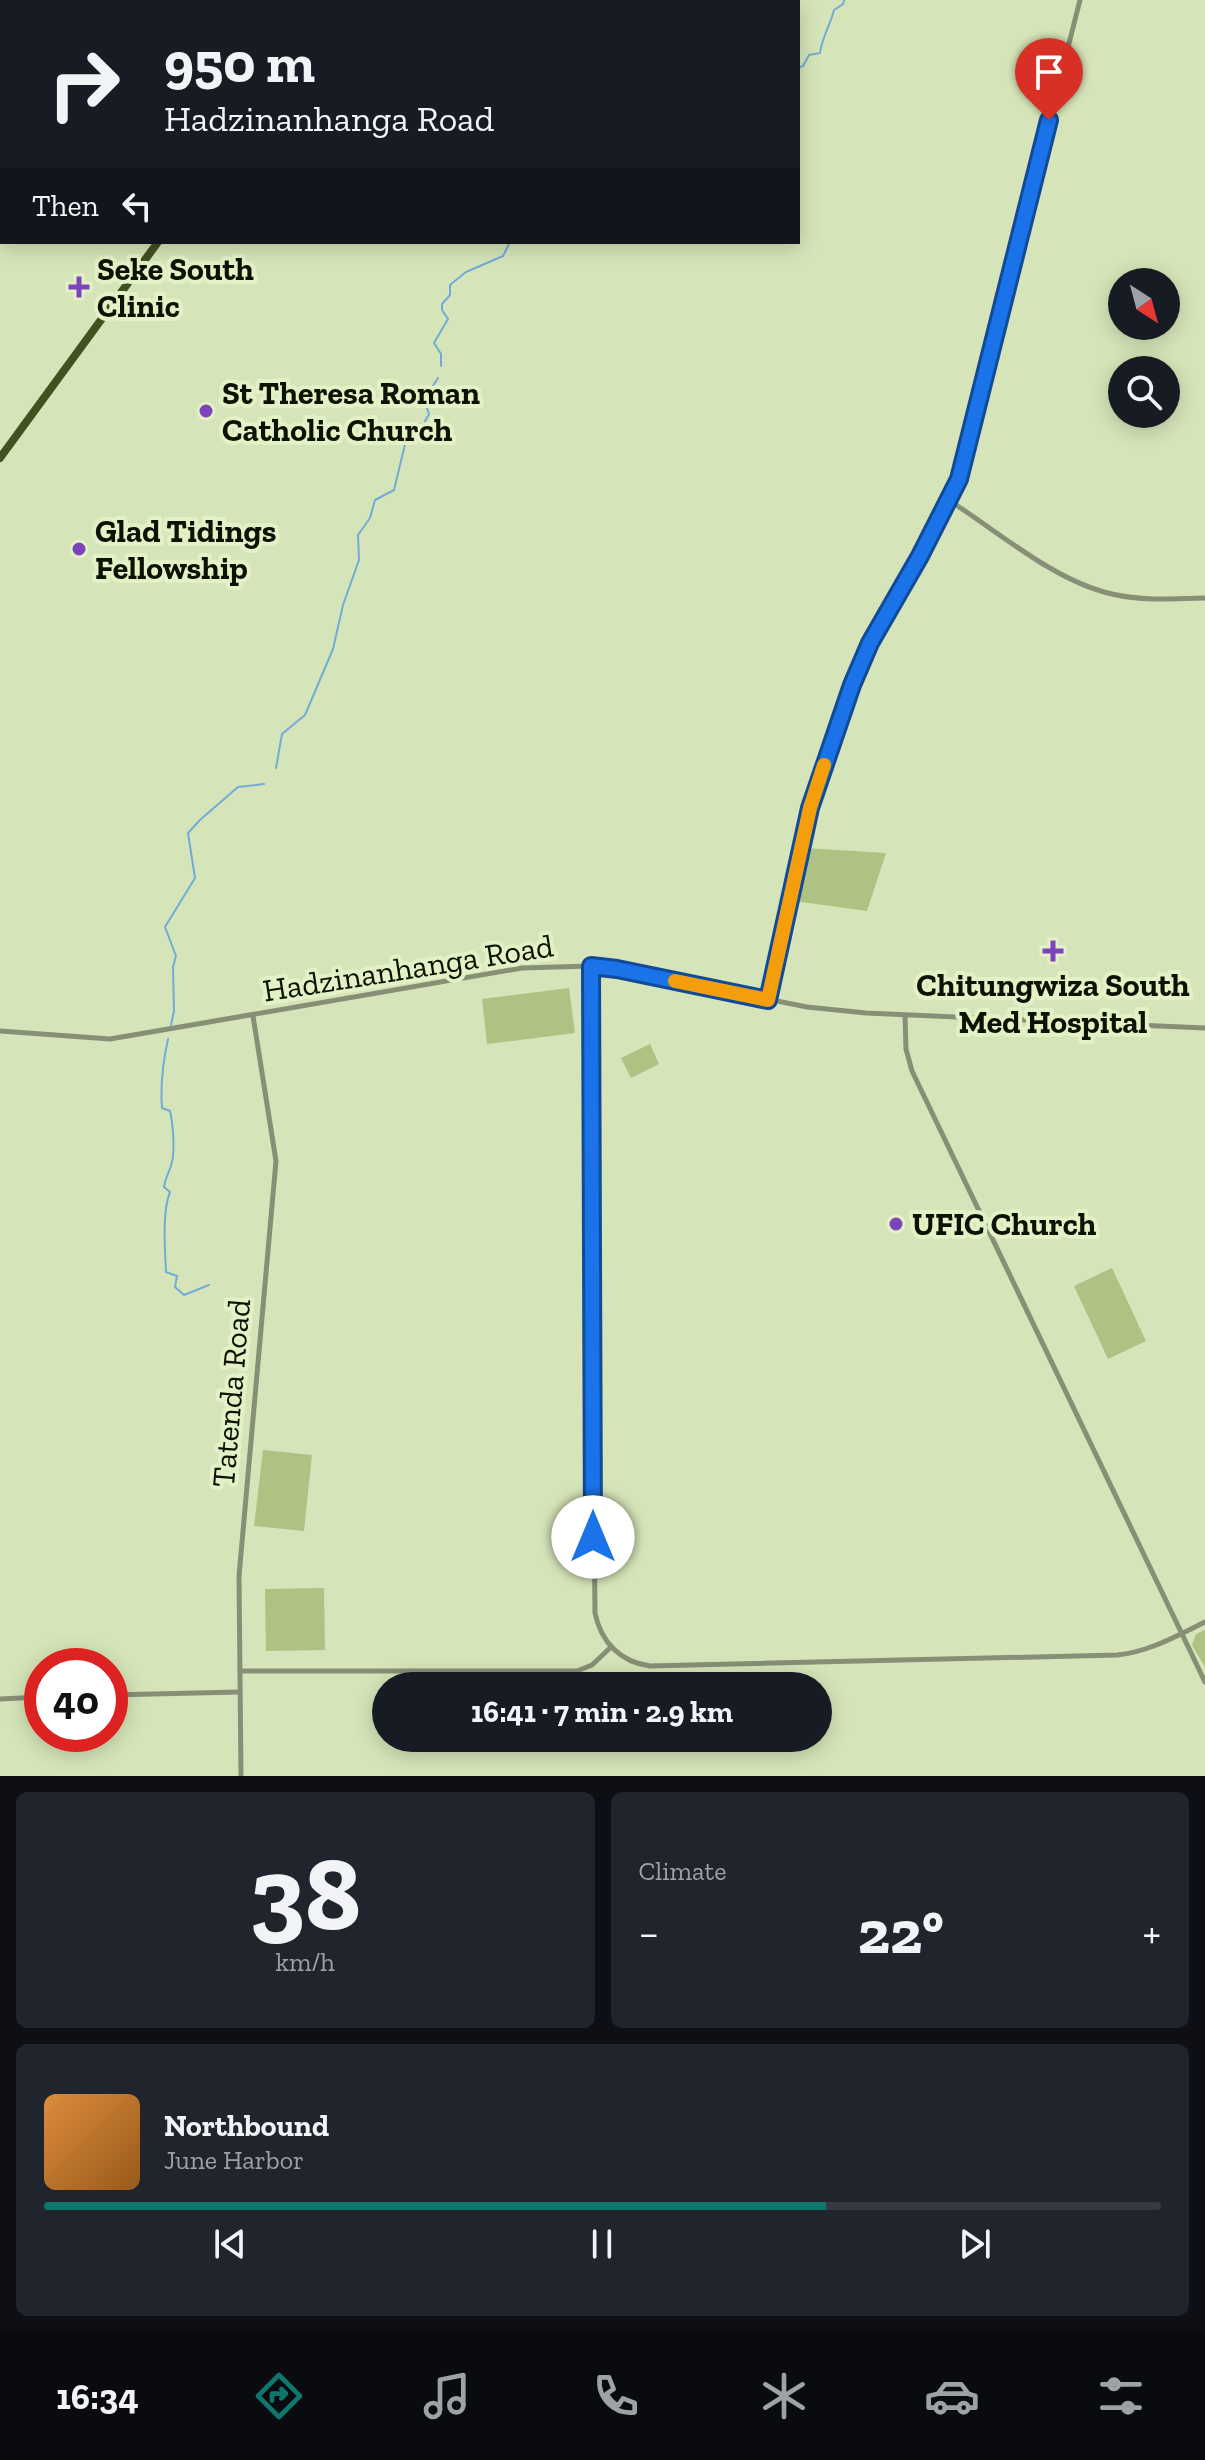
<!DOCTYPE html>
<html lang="en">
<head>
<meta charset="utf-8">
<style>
	:root { --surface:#171b24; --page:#20242c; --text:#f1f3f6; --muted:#9ea1a6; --line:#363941; --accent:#0f766e }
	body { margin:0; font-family:"Zilla Slab",serif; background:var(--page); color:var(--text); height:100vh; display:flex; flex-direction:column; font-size:30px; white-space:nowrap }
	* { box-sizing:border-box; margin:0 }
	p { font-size:26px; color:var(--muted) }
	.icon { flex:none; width:44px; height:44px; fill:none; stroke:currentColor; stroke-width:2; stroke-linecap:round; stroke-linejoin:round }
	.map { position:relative; height:1776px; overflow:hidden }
	.details { display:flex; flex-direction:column; gap:16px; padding:16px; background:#0d0f14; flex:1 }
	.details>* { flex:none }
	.top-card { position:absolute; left:0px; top:0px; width:800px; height:244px; box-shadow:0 4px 20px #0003; background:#171b24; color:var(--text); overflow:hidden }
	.needle { width:52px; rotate:144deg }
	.fabs { position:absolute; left:1108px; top:268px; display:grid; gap:16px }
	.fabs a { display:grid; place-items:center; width:72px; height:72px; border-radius:50%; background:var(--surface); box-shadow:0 4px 20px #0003; font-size:40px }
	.speed { position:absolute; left:24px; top:1648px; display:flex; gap:16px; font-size:40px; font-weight:700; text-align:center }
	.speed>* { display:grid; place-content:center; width:104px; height:104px; border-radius:50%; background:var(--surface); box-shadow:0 4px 20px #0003; line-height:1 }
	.speed .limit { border:12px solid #d22; background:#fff; color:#111 }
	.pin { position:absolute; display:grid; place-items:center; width:68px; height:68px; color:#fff; margin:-82px -34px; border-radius:50% 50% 50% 0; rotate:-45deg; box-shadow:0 0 8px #0007 }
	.pin .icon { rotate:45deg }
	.me { position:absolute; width:88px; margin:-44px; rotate:0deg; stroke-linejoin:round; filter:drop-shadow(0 0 6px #0008) }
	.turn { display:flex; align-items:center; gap:28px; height:168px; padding:0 32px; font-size:36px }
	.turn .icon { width:104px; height:104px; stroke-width:2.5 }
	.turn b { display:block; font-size:56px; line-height:68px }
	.then { display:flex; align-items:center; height:76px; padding:0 32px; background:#0003; gap:16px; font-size:30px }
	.big { font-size:60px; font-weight:700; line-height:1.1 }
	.details .card { flex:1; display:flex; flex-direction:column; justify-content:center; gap:12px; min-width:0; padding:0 28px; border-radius:12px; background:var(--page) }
	.details .dial { align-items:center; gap:0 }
	.dial b { font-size:104px; line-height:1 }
	.song { display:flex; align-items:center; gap:24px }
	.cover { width:96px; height:96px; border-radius:12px; background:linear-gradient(135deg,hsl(30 70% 55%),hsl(30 70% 35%)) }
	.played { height:8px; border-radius:4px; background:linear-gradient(90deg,var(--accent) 70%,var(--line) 70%) }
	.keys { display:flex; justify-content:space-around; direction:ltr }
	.heat { display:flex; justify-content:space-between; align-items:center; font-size:44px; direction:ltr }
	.details .tiles { flex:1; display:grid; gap:16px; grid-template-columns:1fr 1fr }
	.card:last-child { grid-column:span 2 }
	.trip { position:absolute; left:372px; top:1672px; width:460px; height:80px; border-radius:40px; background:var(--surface); box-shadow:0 4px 20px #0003; font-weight:700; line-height:80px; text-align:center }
	.dock { display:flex; height:128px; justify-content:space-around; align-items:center; background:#090b0e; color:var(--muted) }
	.dock .icon { width:56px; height:56px }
	.dock .current { color:var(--accent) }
	.dock b { font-size:36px; color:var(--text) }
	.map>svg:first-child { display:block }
	.green { fill:#aec284 }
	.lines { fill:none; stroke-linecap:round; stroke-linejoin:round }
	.stream { stroke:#73abd6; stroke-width:2 }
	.minor { stroke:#879076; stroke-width:5 }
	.major { stroke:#435020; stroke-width:8 }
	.route-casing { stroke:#114b97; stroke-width:20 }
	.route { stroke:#1a73e8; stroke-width:14 }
	.slow { stroke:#f59e0b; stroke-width:14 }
	.poi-dot { fill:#7c43ba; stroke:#e3f2c6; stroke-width:3 }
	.labels { text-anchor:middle; stroke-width:8; stroke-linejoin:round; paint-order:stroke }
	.poi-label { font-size:32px; font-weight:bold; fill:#0d1204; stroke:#e3f2c6; text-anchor:start }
	.street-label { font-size:32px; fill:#0d1204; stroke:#e3f2c6 }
</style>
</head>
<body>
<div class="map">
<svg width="1205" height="1776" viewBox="0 0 1205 1776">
	<rect width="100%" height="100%" fill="#d6e5b9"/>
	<g class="green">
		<polygon points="804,848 886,853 867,911 794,901"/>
		<polygon points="569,988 575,1033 487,1044 482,999"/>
		<polygon points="650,1044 659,1064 631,1078 621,1058"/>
		<polygon points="1112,1268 1146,1341 1108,1359 1074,1286"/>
		<polygon points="263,1450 312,1455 304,1531 254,1526"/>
		<polygon points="324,1588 325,1650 266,1651 265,1589"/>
		<polygon points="1205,1630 1205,1667 1192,1645 1196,1634"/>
	</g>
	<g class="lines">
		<g class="stream">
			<path d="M 798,68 L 803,66 L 809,55 L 820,53 C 822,37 830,26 834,10 L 843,4 L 844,0"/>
			<polyline points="441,366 441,354 434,343 448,319 442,310 442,304 450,295 450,285 466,272 503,256 510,242"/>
			<polyline points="276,768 282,734 305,715 333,649 343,605 359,560 358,535 370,518 375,500 394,490 407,436 417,424 423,425 429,414 424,400 438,378"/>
			<polyline points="171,1025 174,1011 173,967 176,956 165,927 195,878 188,833 201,819 238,787 264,784"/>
			<path d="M 168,1039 C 163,1062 160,1084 162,1108 L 170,1111 C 173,1124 175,1149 172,1162 C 170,1171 165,1178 164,1187 L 170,1192 C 162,1211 165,1251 166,1272 L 177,1276 L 175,1287 L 184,1295 L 209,1285"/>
		</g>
		<g class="minor">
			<polyline points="232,0 235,2"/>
			<polyline points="19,2 22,0"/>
			<polyline points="0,15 2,14"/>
			<path d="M 950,501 C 999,532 1054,581 1112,594 C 1141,601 1175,599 1205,598"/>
			<path d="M 591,966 L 590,1110 L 595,1613 C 601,1642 620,1662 650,1666 L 1117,1655 C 1149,1652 1176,1636 1205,1622"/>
			<polyline points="768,1000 810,808 852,685 863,657 920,556 959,479 1080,0"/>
			<polyline points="905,1016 906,1049 912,1071 1205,1682"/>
			<polyline points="0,1031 110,1039 522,968 591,966 617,969 807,1007 866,1013 1205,1028"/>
			<polyline points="240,1671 577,1671 592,1665 611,1647"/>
			<polyline points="110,1695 240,1692"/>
			<polyline points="0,1699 42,1697"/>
			<polyline points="241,1776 239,1576 276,1161 253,1016"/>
		</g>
		<g class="major">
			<polyline points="330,2 331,0"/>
			<polyline points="0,458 158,242"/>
		</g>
	</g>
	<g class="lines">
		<g class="route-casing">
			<polyline id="route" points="593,1537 591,966 617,969 768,1000 810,808 852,685 870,643 920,556 959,479 1049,120"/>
		</g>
		<use href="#route" class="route"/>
		<polyline class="slow" points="675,981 768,1000 810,808 824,765"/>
	</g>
	<g class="poi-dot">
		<path d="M75 275h8v8h8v8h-8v8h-8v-8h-8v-8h8z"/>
		<circle cx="206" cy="411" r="8"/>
		<circle cx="79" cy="549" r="8"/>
		<path d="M1049 939h8v8h8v8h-8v8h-8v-8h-8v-8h8z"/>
		<circle cx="896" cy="1224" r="8"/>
	</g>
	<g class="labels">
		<g class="poi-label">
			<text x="97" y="280">Seke South<tspan x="97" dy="37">Clinic</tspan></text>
			<text x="222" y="404">St Theresa Roman<tspan x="222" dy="37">Catholic Church</tspan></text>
			<text x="95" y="542">Glad Tidings<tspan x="95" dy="37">Fellowship</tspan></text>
			<text x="1053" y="996" text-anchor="middle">Chitungwiza South<tspan x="1053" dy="37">Med Hospital</tspan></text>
			<text x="912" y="1235">UFIC Church</text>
		</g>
		<g class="street-label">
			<text transform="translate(408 968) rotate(-9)" y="11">Hadzinanhanga Road</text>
			<text transform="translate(231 1393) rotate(-85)" y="11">Tatenda Road</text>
		</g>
	</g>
</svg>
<div class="fabs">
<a><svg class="needle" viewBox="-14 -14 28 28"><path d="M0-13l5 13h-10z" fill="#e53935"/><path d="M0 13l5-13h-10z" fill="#9ea1a6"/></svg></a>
<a><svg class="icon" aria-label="search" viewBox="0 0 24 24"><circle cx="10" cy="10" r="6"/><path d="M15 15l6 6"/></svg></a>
</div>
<div class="speed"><div class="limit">40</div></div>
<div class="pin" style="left:1049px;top:120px;background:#d93025"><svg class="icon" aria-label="arrive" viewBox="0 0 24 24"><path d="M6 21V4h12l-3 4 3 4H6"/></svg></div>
<svg class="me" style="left:593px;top:1537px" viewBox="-20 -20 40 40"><circle r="19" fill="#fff"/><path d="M0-13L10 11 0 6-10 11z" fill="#1a73e8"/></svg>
<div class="trip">16:41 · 7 min · 2.9 km</div>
<div class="top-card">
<div class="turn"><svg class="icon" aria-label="right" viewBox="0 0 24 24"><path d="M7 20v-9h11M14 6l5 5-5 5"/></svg><div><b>950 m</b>Hadzinanhanga Road</div></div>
<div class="then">Then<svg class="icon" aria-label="left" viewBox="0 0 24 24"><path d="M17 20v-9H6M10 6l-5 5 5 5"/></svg></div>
</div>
</div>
<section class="details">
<div class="tiles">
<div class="card dial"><b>38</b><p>km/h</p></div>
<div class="card"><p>Climate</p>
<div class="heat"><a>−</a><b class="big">22°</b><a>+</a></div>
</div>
<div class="card">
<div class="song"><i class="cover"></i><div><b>Northbound</b><p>June Harbor</p></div></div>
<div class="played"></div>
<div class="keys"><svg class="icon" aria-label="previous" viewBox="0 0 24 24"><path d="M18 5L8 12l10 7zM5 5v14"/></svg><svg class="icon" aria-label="pause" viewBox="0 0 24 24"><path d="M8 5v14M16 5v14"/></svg><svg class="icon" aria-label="next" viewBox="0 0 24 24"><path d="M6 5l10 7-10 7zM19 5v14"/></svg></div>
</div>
</div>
</section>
<nav class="dock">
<b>16:34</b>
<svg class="icon current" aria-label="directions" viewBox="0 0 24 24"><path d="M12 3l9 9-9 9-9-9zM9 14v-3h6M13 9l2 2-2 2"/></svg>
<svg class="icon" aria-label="music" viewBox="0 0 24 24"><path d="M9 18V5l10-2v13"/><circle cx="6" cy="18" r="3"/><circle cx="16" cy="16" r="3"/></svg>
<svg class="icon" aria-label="phone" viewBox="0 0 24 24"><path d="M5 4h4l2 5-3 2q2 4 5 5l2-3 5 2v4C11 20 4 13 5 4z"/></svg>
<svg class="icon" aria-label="climate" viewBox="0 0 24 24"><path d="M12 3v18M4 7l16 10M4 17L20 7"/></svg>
<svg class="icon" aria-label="car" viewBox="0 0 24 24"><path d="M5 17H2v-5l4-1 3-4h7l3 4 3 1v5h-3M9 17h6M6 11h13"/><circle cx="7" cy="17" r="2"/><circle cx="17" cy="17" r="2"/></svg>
<svg class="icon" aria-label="filters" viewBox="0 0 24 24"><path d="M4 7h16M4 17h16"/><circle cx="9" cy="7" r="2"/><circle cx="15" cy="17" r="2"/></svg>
</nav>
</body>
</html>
